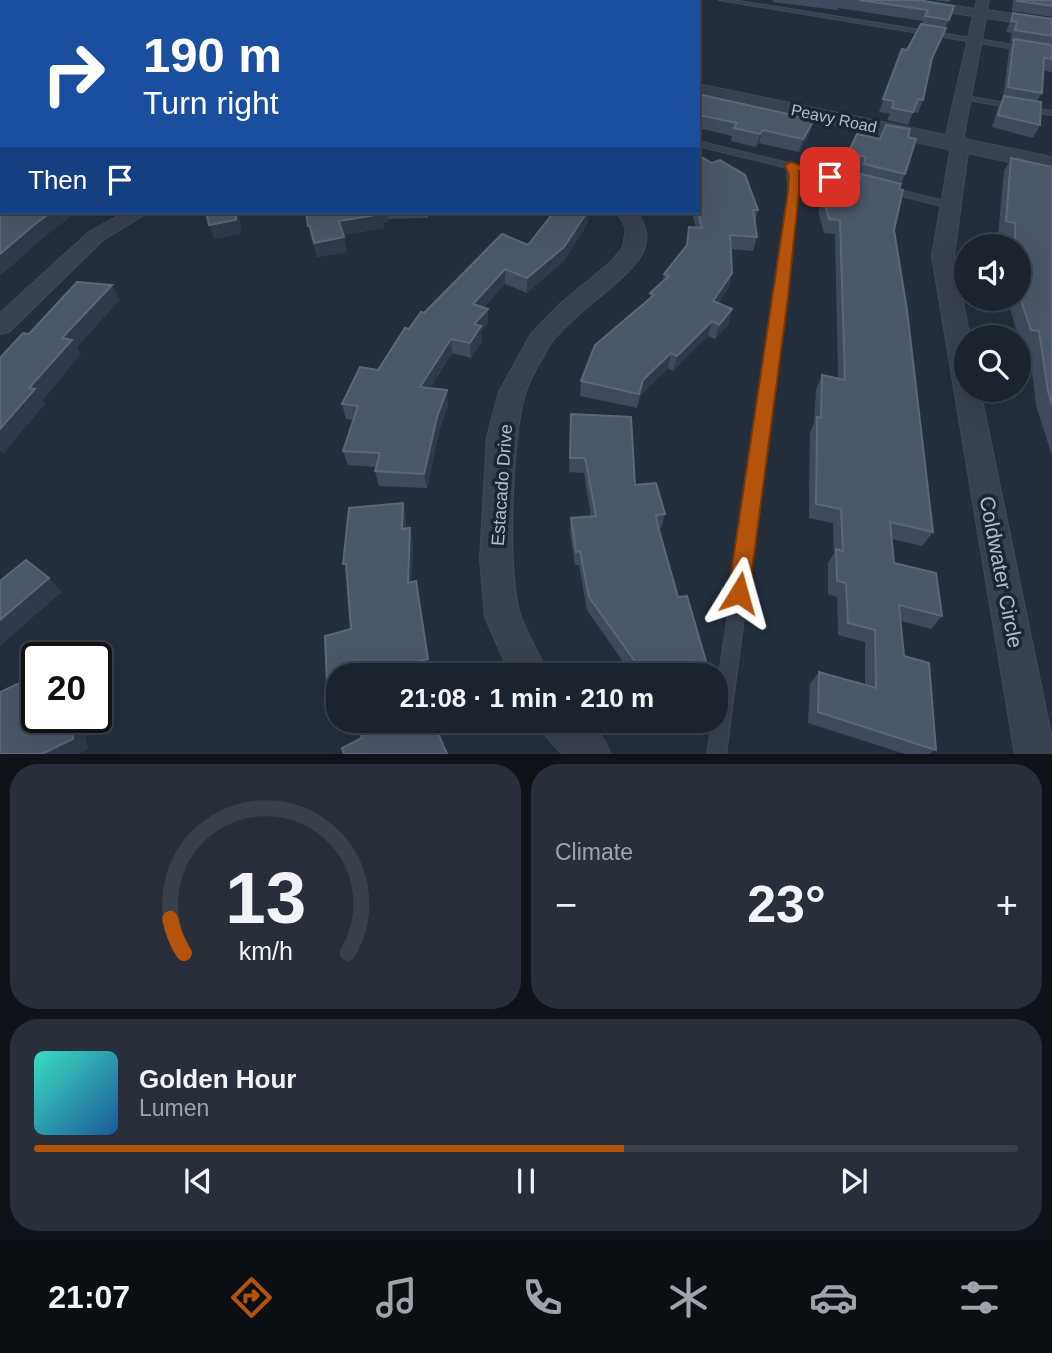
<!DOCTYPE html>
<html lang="en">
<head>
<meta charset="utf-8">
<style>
	:root { --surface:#1b232e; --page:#282f3a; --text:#f1f3f6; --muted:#a0a4aa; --line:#39404a; --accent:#b45309 }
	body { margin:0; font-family:Helvetica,sans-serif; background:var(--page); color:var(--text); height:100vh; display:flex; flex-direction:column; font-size:26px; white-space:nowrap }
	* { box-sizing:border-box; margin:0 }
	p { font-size:23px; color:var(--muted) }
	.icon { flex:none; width:38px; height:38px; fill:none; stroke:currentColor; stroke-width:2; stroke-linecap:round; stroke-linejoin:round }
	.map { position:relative; height:754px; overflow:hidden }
	.details { display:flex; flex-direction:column; gap:10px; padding:10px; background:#0f1319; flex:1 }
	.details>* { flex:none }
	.hud { position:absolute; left:0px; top:0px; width:700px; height:214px; box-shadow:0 7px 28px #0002,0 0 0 2px var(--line); background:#1a4fa0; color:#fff; overflow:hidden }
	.tools { position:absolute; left:954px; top:234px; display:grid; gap:14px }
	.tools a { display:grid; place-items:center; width:77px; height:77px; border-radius:50%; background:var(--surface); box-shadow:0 7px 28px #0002,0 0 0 2px var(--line); font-size:35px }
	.speed { position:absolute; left:21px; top:642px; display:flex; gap:14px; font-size:35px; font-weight:700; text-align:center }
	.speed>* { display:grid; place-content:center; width:91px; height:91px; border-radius:50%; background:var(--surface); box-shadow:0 7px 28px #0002,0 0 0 2px var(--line); line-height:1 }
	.speed .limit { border:4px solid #111; border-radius:10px; background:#fff; color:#111 }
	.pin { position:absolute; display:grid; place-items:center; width:60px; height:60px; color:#fff; margin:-30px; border-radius:14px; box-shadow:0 4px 10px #0006 }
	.me { position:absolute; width:77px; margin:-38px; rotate:8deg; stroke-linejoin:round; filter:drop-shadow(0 0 5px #0008) }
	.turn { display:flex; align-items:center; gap:24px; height:147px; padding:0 28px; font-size:32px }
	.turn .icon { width:91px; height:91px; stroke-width:2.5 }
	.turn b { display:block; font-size:49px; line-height:60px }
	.then { display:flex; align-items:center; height:66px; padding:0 28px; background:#0003; gap:14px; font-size:26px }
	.big { font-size:52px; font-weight:600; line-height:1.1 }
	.details .tile { flex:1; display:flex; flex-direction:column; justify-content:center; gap:10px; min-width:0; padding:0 24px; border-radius:28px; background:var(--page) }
	.details .dial { align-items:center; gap:0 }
	.dial svg { height:182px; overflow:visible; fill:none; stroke:var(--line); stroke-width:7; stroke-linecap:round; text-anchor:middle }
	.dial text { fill:var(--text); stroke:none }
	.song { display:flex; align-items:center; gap:21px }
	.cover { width:84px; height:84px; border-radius:10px; background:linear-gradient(135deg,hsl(170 70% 55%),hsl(210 70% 35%)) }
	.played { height:7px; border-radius:4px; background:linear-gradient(90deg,var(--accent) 60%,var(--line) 60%) }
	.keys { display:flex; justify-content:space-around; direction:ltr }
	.heat { display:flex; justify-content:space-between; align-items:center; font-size:38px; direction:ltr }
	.details .tiles { flex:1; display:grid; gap:10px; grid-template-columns:1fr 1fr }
	.tile:last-child { grid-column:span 2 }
	.trip { position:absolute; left:326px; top:663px; width:402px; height:70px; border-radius:28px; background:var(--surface); box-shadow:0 7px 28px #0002,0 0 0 2px var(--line); font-weight:600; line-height:70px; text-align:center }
	.tabs { display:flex; height:112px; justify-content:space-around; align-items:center; background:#0b0e12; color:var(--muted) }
	.tabs .icon { width:49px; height:49px }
	.tabs .on { color:var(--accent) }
	.tabs b { font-size:32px; color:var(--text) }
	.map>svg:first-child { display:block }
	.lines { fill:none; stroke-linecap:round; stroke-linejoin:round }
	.service-casing { stroke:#414a57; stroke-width:2 }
	.minor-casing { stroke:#414a57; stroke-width:2 }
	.tertiary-casing { stroke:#414a57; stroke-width:2 }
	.service { fill:#38414e; fill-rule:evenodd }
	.minor { fill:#38414e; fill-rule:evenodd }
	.tertiary { fill:#38414e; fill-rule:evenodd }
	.wall { fill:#3f4b5c }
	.shaded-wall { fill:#2f3b4b }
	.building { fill:#4b5868; stroke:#5c6777; stroke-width:2 }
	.route { fill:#b45309; stroke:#753606; stroke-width:2 }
	.labels { text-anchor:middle; stroke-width:7; stroke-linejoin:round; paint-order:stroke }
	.far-street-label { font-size:16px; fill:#b4bcc9; stroke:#1d2633 }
	.street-label { font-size:18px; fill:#b4bcc9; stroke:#1d2633 }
	.near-street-label { font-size:21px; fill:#b4bcc9; stroke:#1d2633 }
</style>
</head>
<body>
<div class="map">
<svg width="1052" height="755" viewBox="0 0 1052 755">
	<rect width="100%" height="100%" fill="#242f3e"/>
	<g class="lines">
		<g class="service-casing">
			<g id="service">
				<polygon points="687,0 693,0 685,2"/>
				<polygon points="719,0 733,0 1052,51 1052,55"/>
				<polygon points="960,95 1052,111 1052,115 963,99 960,99"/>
				<polygon points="698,141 953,203 955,205 950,208 796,170 798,199 788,259 786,298 726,755 707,755 712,721 716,721 716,694 776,298 778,259 789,199 787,168 698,146"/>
				<polygon points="2,194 2,200 0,201 0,195"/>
			</g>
		</g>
		<g class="minor-casing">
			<g id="minor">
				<polygon points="590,0 603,0 589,2"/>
				<polygon points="886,0 916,0 975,9 977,0 989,0 987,10 1052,20 1052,28 986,18 964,135 968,152 954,256 970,338 966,338 966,390 980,390 1052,739 1052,755 1015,755 932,256 950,152 946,135 973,16 892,4"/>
				<rect x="0" y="50" width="2" height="8"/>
				<polygon points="2,101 2,111 0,112 0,102"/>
				<polygon points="125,212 149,212 103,240 9,332 0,334 0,313 89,232"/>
				<path d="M 617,212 L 637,212 C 644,223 649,233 645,247 C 636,277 569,314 549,346 C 541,361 530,378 525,394 C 512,437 506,576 521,617 C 529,637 540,656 549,676 L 511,676 L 485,617 L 480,559 L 487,437 L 499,392 L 531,334 L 560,304 L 612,261 L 623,247 L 626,228 Z"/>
				<polygon points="539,721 586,721 605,741 611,755 563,755 545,735"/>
			</g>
		</g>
		<g class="tertiary-casing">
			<g id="tertiary">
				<polygon points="254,0 277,0 278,2 256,2"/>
				<polygon points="698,84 1052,157 1052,171 698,96"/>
			</g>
		</g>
		<use href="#service" class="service"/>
		<use href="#minor" class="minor"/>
		<use href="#tertiary" class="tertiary"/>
	</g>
	<g class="wall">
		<polygon points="0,0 208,0 209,2 2,2 2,29 0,29"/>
		<polygon points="773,0 918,0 954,6 932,61 923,100 918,113 913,112 908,125 887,120 890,114 879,112 902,49 907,50 923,21 838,8 837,10 772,2"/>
		<polygon points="933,0 951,0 949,2"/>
		<polygon points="1013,0 1052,0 1052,17 1012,11"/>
		<polygon points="1013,13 1052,19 1052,72 1043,70 1042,93 1037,101 1040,125 1033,138 992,127 998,108 1003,98 1009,51 1013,42 1010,42 1012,33 1006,32"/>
		<polygon points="698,94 810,133 799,152 759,143 756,147 731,141 732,136 698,128"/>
		<polygon points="2,122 2,169 0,169 0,123"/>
		<polygon points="908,137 905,174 899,189 894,230 933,532 922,546 892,539 894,563 942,616 931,629 901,621 904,656 936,750 929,754 905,754 808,723 810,684 819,672 865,685 865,642 838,635 837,597 828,594 828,563 834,553 833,523 809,518 810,432 814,423 816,390 822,375 838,378 835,234 824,233 818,211 823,198 852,200 861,170 843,166 848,153 880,139"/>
		<polygon points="1011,158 1052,167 1052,456 1036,405 1029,346 1021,345 1007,299 1018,299 1018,247 1006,247 1007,237 998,235 1004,171"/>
		<polygon points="758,210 755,223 757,237 753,251 731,249 732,273 729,287 718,303 732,309 729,324 715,339 708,336 673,371 668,368 641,395 637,408 580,396 581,381 650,298 650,293 663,281 664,274 686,246 689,227 696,228 692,212"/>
		<polygon points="306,212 428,212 428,218 388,219 389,222 383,222 384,228 343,235 347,252 317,257 313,240 311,240"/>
		<polygon points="514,212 534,212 529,216"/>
		<polygon points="588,223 563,262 527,293 505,284 484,307 488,323 481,332 482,341 471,358 452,353 430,388 448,405 439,431 427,488 379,486 375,471 376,467 348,465 343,451 354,420 346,419 342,404 378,370 409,329 424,313 528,245"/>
		<polygon points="571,414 635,485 665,514 661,528 659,529 678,597 708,668 704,676 633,676 587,610 579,565 575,565 570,532 571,518 591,517 584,473 569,472"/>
	</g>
	<g class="shaded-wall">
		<polygon points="550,0 566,0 563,2 548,2"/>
		<polygon points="651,0 663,0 661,2 649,2"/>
		<polygon points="814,120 810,133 799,152 803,139"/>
		<polygon points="763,130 759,143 756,147 760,134"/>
		<polygon points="51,212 73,212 74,214 42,239 0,276 0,254 34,225"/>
		<polygon points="236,212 240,212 241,234 214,239 209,225"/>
		<polygon points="381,212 387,212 389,222 383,222 384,228 342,235 339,221"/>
		<polygon points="587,212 589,212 588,223 563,262 527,293 527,278"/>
		<polygon points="308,226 310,226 314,240 311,240"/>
		<polygon points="344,237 347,252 317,257 314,243"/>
		<polygon points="505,269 505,284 474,318 473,304"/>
		<polygon points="732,273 729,287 710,316 713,301"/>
		<polygon points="112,285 120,300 77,347 81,354 43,400 45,404 3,454 0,450 0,429 29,388 62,338"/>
		<polygon points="488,309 488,323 481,332 482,341 471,358 470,343 474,324"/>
		<polygon points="732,309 729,324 715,339 719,325"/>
		<polygon points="712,321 708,336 673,371 677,356"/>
		<polygon points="451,339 452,353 422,401 420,387"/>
		<polygon points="671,353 668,368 641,395 637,408 643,380"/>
		<polygon points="447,390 448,405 439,431 427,488 424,474 437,417"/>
		<polygon points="403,503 406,517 406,543 402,529"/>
		<polygon points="410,528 413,542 411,596 408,583"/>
		<polygon points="49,578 62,592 0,646 0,620"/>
		<polygon points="416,581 430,671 412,676 360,676"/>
		<polygon points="338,681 338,694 333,696 327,684"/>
		<polygon points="70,718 83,718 88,749 78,754 42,754"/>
		<polygon points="433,721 442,721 443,725 435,730"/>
	</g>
	<g class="building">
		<polygon points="0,0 204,0 200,2 2,2 2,20 0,19"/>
		<polygon points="339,0 550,0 548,2 335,2"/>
		<polygon points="616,0 651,0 649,2 614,2"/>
		<polygon points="859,0 918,0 954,6 949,20 925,16 928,10"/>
		<polygon points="1017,0 1052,0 1052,6 1017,1"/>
		<polygon points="1013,13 1052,19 1052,36 1015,30 1017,22 1011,21"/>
		<polygon points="921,24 946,28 932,58 923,100 918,99 913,112 892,108 894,101 883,99 902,49 907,50"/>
		<polygon points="1014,39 1052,45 1052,59 1044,58 1042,93 1008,87"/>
		<polygon points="698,94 814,120 803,139 763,130 760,134 734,128 737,123 698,115"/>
		<polygon points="1004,96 1041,102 1040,125 998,115"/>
		<polygon points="2,122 2,155 1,156 0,123"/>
		<polygon points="886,125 910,129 908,137 916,139 905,174 864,164 866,157 848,153 857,134 880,139"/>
		<polygon points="698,155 712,163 720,160 745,175 758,210 753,210 757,237 730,235 732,273 713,301 732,309 719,325 712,321 677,356 671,353 643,380 639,394 581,381 595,345 654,295 650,293 669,276 664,274 687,245 689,227 702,228 698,212"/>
		<polygon points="1011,158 1052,167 1052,405 1048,391 1039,331 1031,330 1018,291 1018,247 1015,247 1015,223 1006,221"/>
		<polygon points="861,174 901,184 899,189 903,190 894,230 907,310 933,532 890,522 894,563 936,573 942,616 899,605 904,656 929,663 936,750 818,712 819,672 876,688 875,630 848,623 846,583 837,581 836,549 843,551 841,509 816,504 817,417 821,418 822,375 845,380 840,220 829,219 823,198 854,200"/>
		<polygon points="4,212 51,212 34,225 0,254 0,215"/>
		<polygon points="206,212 236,212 236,220 209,225"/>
		<polygon points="306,212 382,212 382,214 339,221 344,237 314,243 310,226 308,226"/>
		<polygon points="554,212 587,212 564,247 527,278 505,269 473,304 488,309 474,324 481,326 470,343 451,339 420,387 447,390 437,417 424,474 375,471 380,453 343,451 358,406 342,404 360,367 378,370 405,328 409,329 421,312 424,313 502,234 528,245"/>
		<polygon points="77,282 112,285 62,338 72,340 29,388 35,389 0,429 0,358 23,333 29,334"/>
		<polygon points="571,414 631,417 635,485 656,483 665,514 656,515 657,523 678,597 687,596 708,668 644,674 589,597 580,551 576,552 571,518 596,516 585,458 570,458"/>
		<polygon points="403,503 402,529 410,528 408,583 416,581 428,659 360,676 338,676 338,681 327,684 325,636 351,629 346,564 343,564 349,508"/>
		<polygon points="26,560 49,578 0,620 0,581"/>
		<polygon points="37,675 37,718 70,718 73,739 42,754 0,754 0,692"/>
		<polygon points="356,721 433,721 447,754 344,754 342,748 362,738"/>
	</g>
	<polygon class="route" points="791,162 836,177 830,180 799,171 799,191 788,298 749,593 746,600 739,603 731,600 728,593 788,191 789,175 785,165"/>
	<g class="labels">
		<g class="far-street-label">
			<text transform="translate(834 118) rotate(12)" y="6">Peavy Road</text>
		</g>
		<g class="street-label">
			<text transform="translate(502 485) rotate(-86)" y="6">Estacado Drive</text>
		</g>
		<g class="near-street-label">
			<text transform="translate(1001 572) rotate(79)" y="7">Coldwater Circle</text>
		</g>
	</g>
</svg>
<div class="tools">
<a><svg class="icon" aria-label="sound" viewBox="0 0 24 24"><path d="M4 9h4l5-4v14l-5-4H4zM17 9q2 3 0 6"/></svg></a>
<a><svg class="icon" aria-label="search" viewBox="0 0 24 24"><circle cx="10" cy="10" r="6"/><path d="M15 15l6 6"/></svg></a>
</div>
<div class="speed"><div class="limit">20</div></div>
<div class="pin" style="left:830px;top:177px;background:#d93025"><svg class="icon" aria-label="arrive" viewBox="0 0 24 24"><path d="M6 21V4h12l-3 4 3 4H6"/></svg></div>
<svg class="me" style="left:739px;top:593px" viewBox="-20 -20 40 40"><path d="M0-17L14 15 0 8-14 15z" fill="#b45309" stroke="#fff" stroke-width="4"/></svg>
<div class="trip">21:08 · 1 min · 210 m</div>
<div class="hud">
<div class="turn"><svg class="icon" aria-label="right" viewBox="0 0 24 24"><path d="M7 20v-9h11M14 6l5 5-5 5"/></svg><div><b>190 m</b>Turn right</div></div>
<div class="then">Then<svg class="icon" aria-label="arrive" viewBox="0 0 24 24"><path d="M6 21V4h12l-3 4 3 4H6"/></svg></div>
</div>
</div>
<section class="details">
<div class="tiles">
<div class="tile dial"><svg viewBox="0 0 100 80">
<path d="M14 69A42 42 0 1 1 86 69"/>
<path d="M14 69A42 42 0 0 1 8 54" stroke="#b45309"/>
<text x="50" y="56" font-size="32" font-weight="700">13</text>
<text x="50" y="72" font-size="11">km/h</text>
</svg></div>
<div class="tile"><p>Climate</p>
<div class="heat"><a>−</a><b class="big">23°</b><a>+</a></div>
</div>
<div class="tile">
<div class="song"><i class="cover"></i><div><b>Golden Hour</b><p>Lumen</p></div></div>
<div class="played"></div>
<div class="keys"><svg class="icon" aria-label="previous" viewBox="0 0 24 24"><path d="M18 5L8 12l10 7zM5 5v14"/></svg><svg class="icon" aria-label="pause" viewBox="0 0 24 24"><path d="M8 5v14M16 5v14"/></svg><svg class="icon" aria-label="next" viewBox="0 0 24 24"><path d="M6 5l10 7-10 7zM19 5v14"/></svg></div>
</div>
</div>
</section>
<nav class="tabs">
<b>21:07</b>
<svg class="icon on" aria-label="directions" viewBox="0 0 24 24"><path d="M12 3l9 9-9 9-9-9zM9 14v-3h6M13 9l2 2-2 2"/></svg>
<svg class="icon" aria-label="music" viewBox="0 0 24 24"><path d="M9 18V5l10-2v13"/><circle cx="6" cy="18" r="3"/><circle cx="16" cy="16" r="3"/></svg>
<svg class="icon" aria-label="phone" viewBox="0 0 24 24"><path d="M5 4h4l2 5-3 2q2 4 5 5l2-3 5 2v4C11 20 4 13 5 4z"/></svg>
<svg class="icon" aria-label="climate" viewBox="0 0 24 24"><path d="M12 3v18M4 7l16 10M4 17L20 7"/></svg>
<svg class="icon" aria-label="car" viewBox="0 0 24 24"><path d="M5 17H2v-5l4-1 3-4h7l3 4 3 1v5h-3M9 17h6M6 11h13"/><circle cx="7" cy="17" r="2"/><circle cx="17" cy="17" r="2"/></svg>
<svg class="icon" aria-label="filters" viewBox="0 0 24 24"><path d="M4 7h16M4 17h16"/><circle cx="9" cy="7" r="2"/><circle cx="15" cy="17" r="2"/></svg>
</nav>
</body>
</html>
